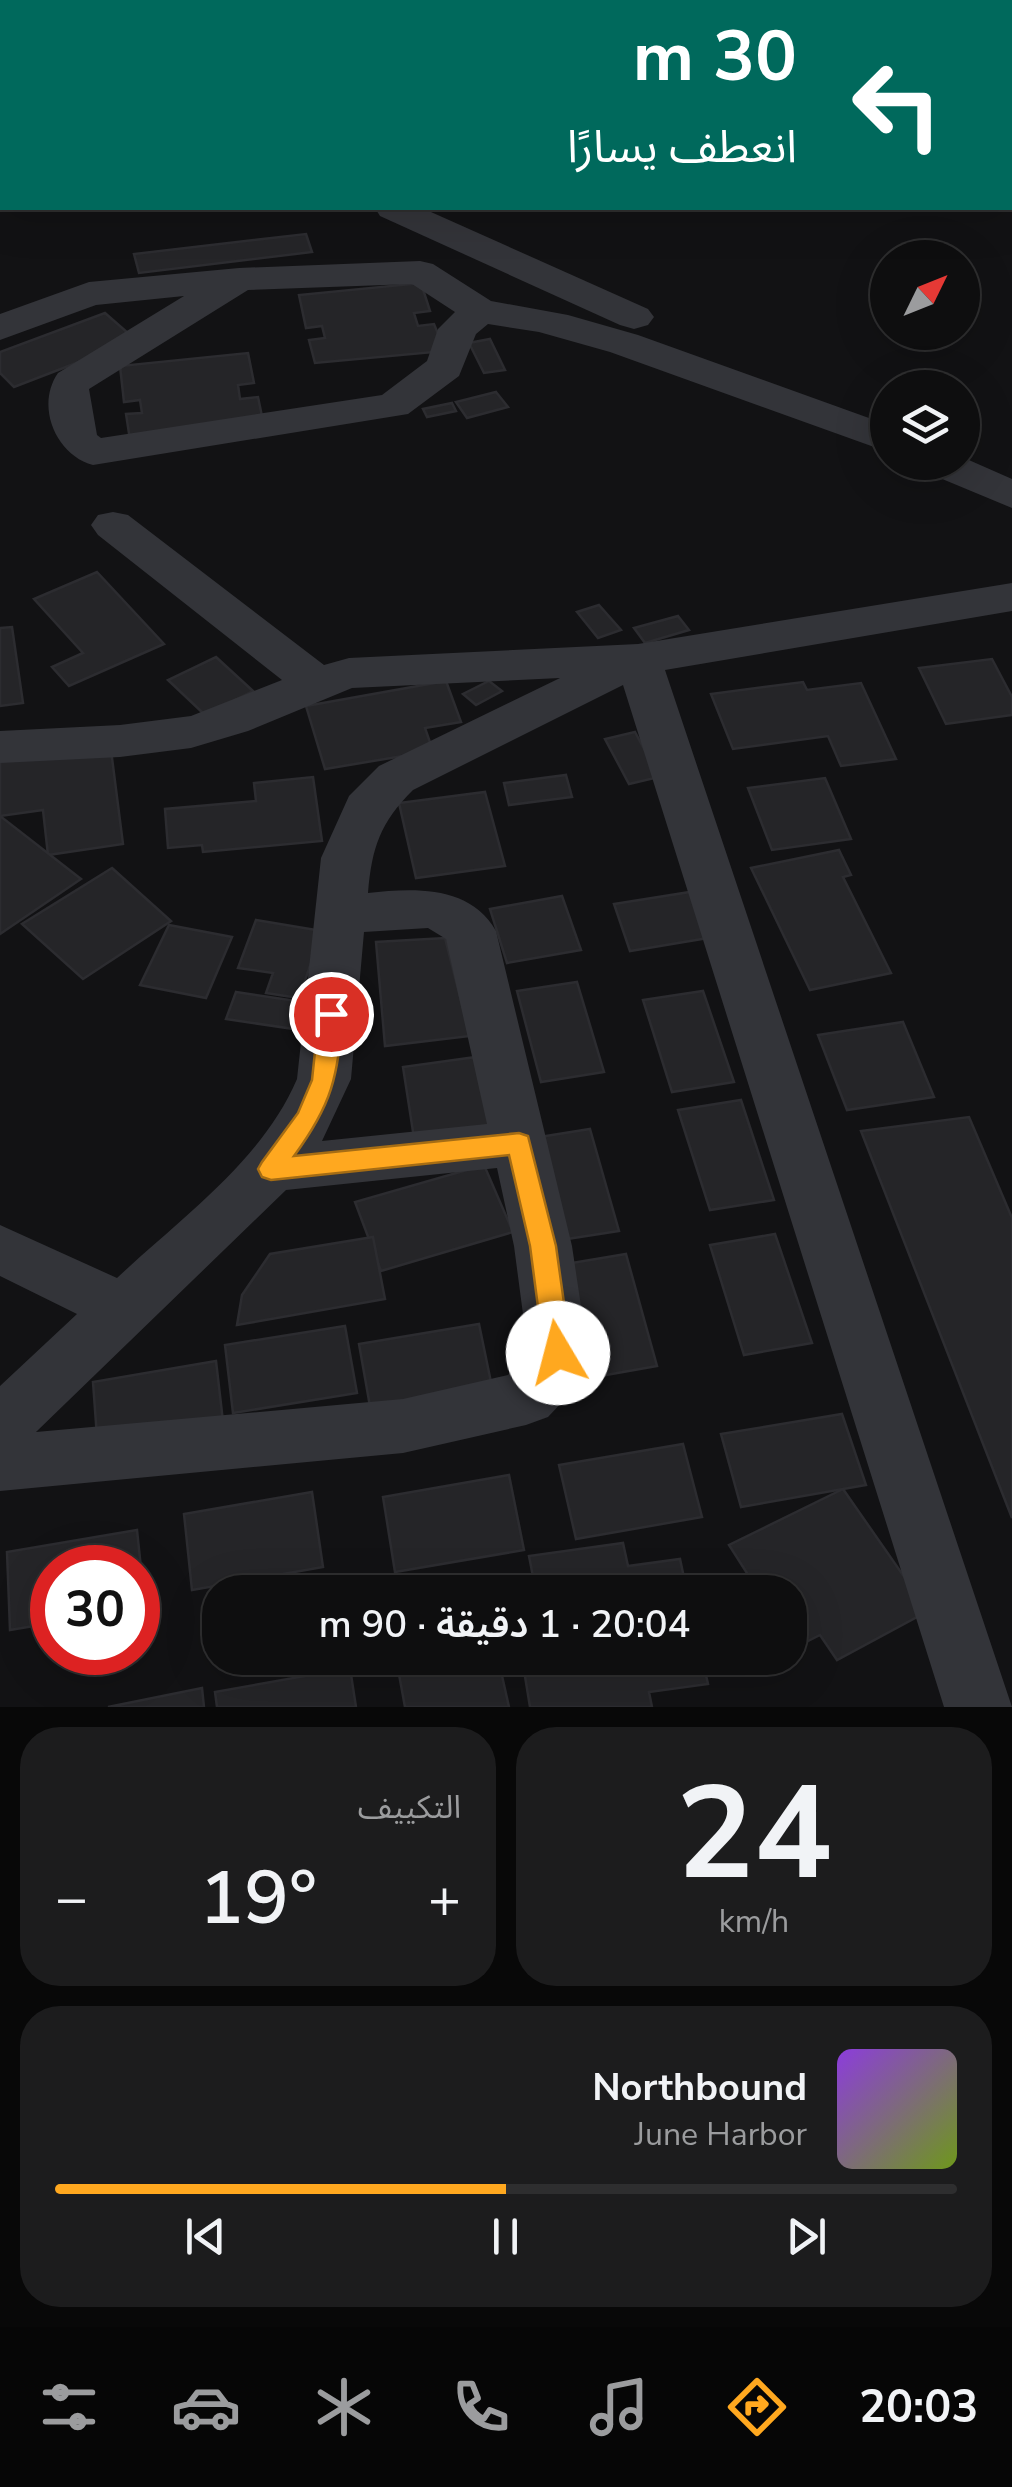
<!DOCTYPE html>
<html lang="ar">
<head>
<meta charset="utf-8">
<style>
	:root { --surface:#0e0e0f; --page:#1c1c1d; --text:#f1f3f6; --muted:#9b9c9e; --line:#2e2e2f; --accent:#ffa81f }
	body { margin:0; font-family:"Nunito Sans","Noto Sans Arabic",sans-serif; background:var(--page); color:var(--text); direction:rtl; height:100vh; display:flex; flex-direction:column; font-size:38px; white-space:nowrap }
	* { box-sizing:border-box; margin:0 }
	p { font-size:32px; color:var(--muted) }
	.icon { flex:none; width:55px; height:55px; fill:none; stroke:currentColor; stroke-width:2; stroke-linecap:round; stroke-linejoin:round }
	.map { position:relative; height:1707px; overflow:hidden; direction:ltr }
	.sheet { display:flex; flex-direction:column; gap:20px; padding:20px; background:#080808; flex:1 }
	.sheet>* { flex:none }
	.hud { position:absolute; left:0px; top:0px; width:1012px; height:210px; box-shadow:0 10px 40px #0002,0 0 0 2px var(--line); direction:rtl; background:#00695c; color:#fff; overflow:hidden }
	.needle { width:65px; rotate:47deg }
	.controls { position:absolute; left:870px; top:240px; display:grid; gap:20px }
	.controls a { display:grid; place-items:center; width:110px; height:110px; border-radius:50%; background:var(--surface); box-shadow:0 10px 40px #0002,0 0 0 2px var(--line); font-size:50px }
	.speed { position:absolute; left:30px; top:1545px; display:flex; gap:20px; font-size:50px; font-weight:700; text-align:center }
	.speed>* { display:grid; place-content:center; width:130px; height:130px; border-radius:50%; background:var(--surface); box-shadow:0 10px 40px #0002,0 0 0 2px var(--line); line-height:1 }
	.speed .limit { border:15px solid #d22; background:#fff; color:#111 }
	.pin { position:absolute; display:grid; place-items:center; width:85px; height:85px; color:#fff; margin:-42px; border:5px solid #fff; border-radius:50%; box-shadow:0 2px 10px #0007 }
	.me { position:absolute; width:110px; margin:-55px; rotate:352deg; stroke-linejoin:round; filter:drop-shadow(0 0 8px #0008) }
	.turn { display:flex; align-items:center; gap:35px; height:210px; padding:0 50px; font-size:45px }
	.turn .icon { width:130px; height:130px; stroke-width:2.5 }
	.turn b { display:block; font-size:70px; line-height:85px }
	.big { font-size:75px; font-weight:600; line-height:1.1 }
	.sheet .card { flex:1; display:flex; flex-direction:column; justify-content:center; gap:15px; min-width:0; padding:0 35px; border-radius:40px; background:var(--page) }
	.sheet .dial { align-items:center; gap:0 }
	.dial b { font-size:130px; line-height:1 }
	.song { display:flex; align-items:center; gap:30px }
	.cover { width:120px; height:120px; border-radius:15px; background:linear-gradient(135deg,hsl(270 70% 55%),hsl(80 70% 35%)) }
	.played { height:10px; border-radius:5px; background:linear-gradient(90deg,var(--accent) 50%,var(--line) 50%) }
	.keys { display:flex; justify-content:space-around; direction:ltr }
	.heat { display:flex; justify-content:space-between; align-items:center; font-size:55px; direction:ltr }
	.sheet .tiles { flex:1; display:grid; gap:20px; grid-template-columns:1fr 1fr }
	.card:last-child { grid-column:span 2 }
	.trip { position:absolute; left:202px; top:1575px; width:605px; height:100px; border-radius:40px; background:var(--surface); box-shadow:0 10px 40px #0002,0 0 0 2px var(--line); font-weight:600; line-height:100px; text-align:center; direction:rtl }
	.tabs { display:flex; height:160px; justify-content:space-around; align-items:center; background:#060606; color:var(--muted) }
	.tabs .icon { width:70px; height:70px }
	.tabs .active { color:var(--accent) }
	.tabs b { font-size:45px; color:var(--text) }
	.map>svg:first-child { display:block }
	.building { fill:#252528; stroke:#2c2c30; stroke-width:2.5 }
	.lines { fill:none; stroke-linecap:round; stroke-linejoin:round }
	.minor { fill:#333439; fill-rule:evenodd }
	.route { fill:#ffa81f; stroke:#a66d14; stroke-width:2.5 }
</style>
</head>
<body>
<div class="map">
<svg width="1012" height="1707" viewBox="0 0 1012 1707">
	<rect width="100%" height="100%" fill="#121214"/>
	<g class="building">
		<polygon points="306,234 312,252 139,273 134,254"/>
		<polygon points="421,283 430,311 414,313 418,326 434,324 445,351 315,363 309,340 325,338 322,326 306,328 299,295"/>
		<polygon points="105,313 136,340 14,387 0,373 0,352"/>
		<polygon points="490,339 505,370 484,373 469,343"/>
		<polygon points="248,353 254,383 238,385 240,399 258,397 264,426 130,440 126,414 142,413 140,400 124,402 120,366"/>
		<polygon points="496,392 508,407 467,418 456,402"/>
		<polygon points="452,403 456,411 427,417 423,409"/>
		<polygon points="97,572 164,644 69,686 52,667 83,653 34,599"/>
		<polygon points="599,605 621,630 598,638 577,612"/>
		<polygon points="678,616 689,630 645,643 634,628"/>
		<polygon points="12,627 23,703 0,706 0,628"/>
		<polygon points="216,657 253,691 205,715 168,680"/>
		<polygon points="992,659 1012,697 1012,715 946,724 919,668"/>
		<polygon points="446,681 461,722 425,728 433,751 325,769 306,706"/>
		<polygon points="489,681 502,691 476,705 463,694"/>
		<polygon points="803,682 807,690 861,683 896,759 841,766 828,736 733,749 711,694"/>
		<polygon points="635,732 659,777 629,784 605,739"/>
		<polygon points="111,750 123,844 48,855 43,810 0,816 0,758"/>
		<polygon points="566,775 572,797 509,805 504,783"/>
		<polygon points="313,777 322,841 203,852 202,845 168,848 165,809 256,801 254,783"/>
		<polygon points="825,778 851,839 772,850 748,788"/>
		<polygon points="485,792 505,866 416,878 399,803"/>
		<polygon points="0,816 81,879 0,934"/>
		<polygon points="839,850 851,875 843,877 891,973 810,990 751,868"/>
		<polygon points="112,868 171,921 83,979 22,924"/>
		<polygon points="690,892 708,938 630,951 614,904"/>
		<polygon points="562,896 581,950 507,963 490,909"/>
		<polygon points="256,920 322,931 299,998 266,993 273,973 238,968"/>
		<polygon points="169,925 232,937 206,998 140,985"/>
		<polygon points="445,938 470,1036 385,1046 376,942"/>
		<polygon points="577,982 604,1072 541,1082 517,991"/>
		<polygon points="703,991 734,1082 672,1092 643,1000"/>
		<polygon points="236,992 303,1002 294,1029 226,1019"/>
		<polygon points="903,1022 934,1097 847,1110 818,1035"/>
		<polygon points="476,1057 496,1124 414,1138 403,1067"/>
		<polygon points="741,1100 774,1200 710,1210 678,1110"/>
		<polygon points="969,1117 1012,1218 1012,1518 861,1131"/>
		<polygon points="590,1129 619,1231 554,1241 527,1139"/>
		<polygon points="484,1165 513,1232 381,1271 355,1202"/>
		<polygon points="775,1234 812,1343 744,1355 710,1245"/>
		<polygon points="373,1237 385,1299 237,1325 242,1295 270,1254"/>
		<polygon points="626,1254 657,1366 589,1378 560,1265"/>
		<polygon points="479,1324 493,1392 371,1412 359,1344"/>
		<polygon points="345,1326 357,1393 233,1413 225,1345"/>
		<polygon points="216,1361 224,1430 98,1451 93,1382"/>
		<polygon points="842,1414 866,1485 741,1507 721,1434"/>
		<polygon points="683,1444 702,1517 576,1539 559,1465"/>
		<polygon points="509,1475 524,1550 395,1572 383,1497"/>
		<polygon points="843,1489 928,1611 837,1660 820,1635 794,1648 790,1641 790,1592 759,1592 729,1545"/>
		<polygon points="312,1492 323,1567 192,1590 184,1514"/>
		<polygon points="137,1530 145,1607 138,1608 138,1568 52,1568 52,1623 10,1630 7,1552"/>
		<polygon points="623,1543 628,1566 680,1559 687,1592 536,1592 529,1556"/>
		<polygon points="396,1658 498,1658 509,1707 405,1707"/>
		<polygon points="522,1658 702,1658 708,1684 649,1692 652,1707 530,1707"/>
		<polygon points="350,1668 356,1707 217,1707 215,1692"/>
		<polygon points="202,1688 204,1707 108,1707"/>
	</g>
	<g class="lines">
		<g class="minor">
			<polygon points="2,149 2,171 0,172 0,150"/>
			<polygon points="375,208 422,208 648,309 654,317 648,325 634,329 620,325 380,216"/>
			<path d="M 420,261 L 433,264 L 491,301 L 568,315 L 638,335 L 880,422 L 888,425 L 888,452 L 610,352 L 539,332 L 488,324 L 476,334 L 459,376 L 408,414 L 93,465 C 56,455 35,406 58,373 L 184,296 L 96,305 L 0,340 L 0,314 L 89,282 L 239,268 ZM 412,284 L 455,312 L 438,329 L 427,361 L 382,395 L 101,438 L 97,435 L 89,389 L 248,290 Z"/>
			<polygon points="962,457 1012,479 1012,508 923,471 917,462 962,462"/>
			<path d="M 113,512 L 128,515 L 324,665 L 349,658 L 638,644 L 1012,583 L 1012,611 L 665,670 L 1012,1707 L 944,1707 L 623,685 L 413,790 C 380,823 372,847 368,893 C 414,888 470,885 496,931 L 572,1246 L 588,1353 L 566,1398 L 548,1417 L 526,1425 L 403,1453 L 0,1491 L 0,1386 L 77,1314 L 0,1276 L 0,1225 L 117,1278 C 181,1218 262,1161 297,1079 L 321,858 L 349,796 L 379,766 L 560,678 L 352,688 L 248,731 L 191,748 L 120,757 L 0,763 L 0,731 L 120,725 L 191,716 L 282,680 L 98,535 L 91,525 L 98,515 ZM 428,928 L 446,939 L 487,1124 L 322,1141 L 351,1079 L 364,932 ZM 497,1168 L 514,1246 L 528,1352 L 508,1375 L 403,1399 L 36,1432 L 286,1190 Z"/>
		</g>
	</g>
	<path class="route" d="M 331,1004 L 340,1007 L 343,1014 C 337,1078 333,1103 294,1156 L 519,1133 L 528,1136 L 556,1246 L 571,1353 L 567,1361 L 558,1365 L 548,1361 L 544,1353 L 530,1246 L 509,1155 L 271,1180 L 262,1177 L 258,1169 L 262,1162 L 298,1113 L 312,1080 L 319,1014 L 322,1007 Z"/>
</svg>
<div class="controls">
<a><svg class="needle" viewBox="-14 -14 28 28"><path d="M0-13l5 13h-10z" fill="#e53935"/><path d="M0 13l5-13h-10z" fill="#9b9c9e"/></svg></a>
<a><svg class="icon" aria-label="layers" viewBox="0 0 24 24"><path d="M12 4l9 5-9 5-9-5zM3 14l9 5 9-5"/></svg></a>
</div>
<div class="speed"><div class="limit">30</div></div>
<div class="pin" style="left:331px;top:1014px;background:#d93025"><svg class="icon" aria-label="arrive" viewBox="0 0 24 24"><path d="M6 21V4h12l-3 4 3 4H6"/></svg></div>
<svg class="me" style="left:558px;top:1353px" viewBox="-20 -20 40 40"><circle r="19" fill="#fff"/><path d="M0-13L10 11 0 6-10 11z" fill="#ffa81f"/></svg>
<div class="trip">20:04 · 1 دقيقة · 90 m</div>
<div class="hud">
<div class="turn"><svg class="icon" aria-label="left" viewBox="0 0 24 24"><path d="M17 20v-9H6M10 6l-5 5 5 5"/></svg><div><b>30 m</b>انعطف يسارًا</div></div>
</div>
</div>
<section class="sheet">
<div class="tiles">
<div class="card dial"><b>24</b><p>km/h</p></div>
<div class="card"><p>التكييف</p>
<div class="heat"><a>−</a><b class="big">19°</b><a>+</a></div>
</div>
<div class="card">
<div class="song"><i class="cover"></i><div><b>Northbound</b><p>June Harbor</p></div></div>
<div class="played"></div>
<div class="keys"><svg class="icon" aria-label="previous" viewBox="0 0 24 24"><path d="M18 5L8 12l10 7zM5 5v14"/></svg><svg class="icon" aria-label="pause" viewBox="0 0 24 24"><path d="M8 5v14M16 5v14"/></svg><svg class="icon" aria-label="next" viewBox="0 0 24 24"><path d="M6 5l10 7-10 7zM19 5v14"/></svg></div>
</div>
</div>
</section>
<nav class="tabs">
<b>20:03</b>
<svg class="icon active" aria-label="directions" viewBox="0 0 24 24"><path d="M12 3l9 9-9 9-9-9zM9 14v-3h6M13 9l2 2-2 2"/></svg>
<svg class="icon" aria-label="music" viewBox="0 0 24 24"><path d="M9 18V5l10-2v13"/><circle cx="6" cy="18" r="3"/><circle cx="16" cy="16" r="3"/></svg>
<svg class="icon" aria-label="phone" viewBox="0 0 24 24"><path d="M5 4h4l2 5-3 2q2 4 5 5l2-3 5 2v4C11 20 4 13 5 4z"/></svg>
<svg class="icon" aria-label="climate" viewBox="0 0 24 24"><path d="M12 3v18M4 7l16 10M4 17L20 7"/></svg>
<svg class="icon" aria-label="car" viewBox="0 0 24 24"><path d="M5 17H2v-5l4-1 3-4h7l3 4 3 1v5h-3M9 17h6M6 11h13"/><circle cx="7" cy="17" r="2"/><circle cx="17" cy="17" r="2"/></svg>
<svg class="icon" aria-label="filters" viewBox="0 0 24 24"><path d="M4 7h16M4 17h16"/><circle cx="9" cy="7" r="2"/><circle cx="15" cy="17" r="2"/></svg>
</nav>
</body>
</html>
